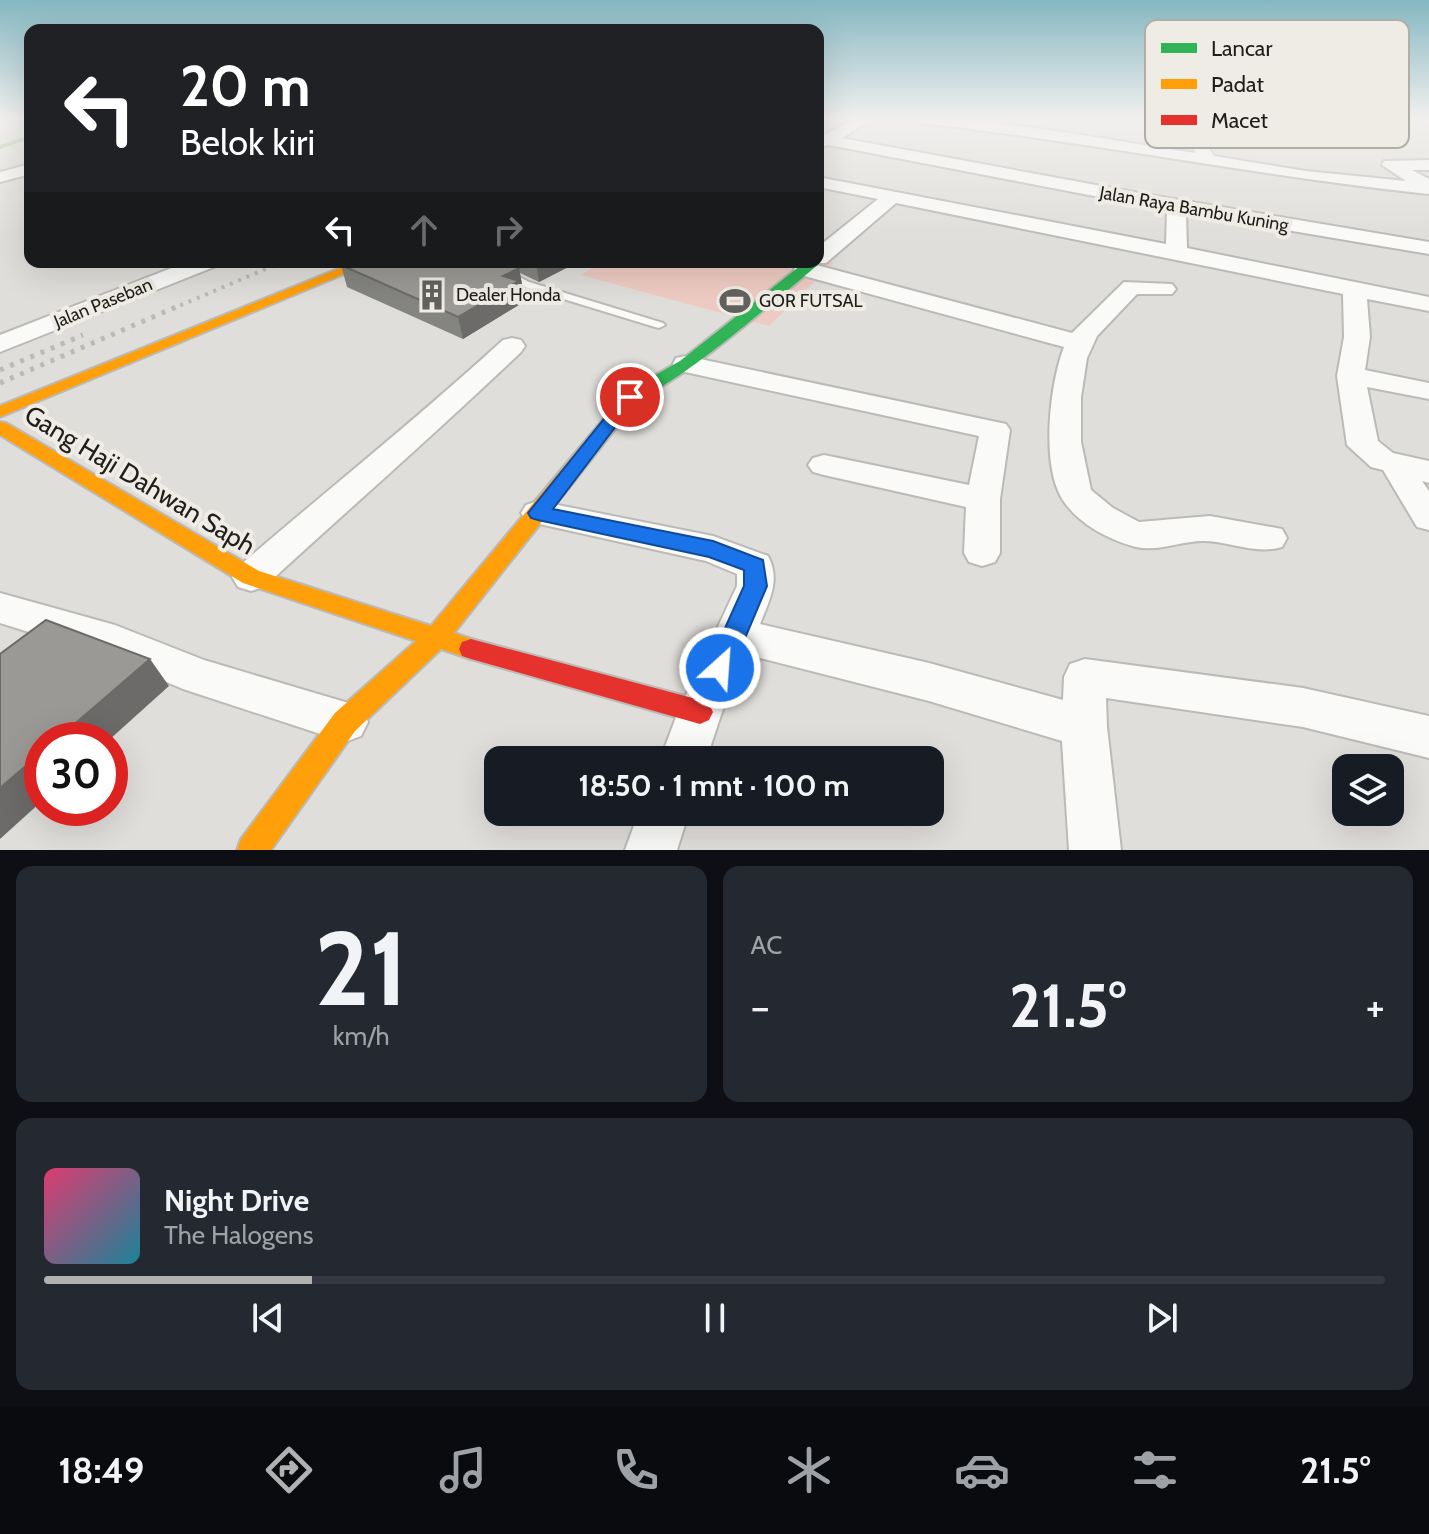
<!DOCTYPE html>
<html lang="id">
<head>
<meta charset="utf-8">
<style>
	:root { --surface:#171b24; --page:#242831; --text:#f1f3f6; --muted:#9ea1a6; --line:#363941; --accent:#b1b1b2 }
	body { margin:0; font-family:Cabin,sans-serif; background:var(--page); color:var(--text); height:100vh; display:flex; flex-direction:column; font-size:30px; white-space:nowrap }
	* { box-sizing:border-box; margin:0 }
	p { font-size:26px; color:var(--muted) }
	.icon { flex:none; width:44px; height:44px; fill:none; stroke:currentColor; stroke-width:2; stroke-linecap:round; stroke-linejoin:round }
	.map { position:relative; height:850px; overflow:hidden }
	.details { display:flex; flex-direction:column; gap:16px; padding:16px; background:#0d0f14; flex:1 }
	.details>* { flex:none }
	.hud { position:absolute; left:24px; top:24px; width:800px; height:244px; border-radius:16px; box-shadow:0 8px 32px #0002; background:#202124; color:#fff; overflow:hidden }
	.controls { position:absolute; left:1332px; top:754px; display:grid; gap:16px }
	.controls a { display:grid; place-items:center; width:72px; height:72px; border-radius:16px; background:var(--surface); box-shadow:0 8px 32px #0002; font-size:40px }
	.speed { position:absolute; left:24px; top:722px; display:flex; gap:16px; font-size:40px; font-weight:700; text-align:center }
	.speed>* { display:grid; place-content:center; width:104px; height:104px; border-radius:50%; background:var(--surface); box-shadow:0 8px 32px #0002; line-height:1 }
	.speed .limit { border:12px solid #d22; background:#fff; color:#111 }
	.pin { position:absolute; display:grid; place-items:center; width:68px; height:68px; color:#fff; margin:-34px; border:4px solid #fff; border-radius:50%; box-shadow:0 2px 8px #0007 }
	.me { position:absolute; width:88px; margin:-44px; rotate:26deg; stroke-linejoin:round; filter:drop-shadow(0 0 6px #0008) }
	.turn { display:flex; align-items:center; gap:28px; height:168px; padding:0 24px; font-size:36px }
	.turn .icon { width:104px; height:104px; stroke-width:2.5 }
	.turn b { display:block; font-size:56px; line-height:68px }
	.lanes { display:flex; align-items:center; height:76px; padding:0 24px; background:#0003; justify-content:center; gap:40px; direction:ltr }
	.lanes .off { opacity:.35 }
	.big { font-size:60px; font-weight:800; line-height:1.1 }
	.details .tile { flex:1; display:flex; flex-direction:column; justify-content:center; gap:12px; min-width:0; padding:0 28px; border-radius:16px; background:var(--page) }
	.details .dial { align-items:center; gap:0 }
	.dial b { font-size:104px; line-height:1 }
	.song { display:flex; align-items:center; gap:24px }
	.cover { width:96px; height:96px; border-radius:12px; background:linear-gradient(135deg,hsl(340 70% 55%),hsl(190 70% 35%)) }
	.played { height:8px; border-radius:4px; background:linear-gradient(90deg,var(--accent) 20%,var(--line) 20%) }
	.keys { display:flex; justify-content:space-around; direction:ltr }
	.heat { display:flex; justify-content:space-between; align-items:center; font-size:44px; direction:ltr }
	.details .tiles { flex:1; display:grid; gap:16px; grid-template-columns:1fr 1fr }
	.tile:last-child { grid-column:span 2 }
	.trip { position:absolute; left:484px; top:746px; width:460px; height:80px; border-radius:16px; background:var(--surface); box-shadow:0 8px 32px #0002; font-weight:800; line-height:80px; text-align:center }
	.tab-bar { display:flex; height:128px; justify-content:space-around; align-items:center; background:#090b0e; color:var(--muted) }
	.tab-bar .icon { width:56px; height:56px }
	.tab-bar .active { color:var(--accent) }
	.tab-bar b { font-size:36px; color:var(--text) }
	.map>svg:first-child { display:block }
	.green { fill:#eecbc2 }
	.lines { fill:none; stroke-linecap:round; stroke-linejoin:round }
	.stream { fill:#92bc87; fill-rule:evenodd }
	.lane-casing { stroke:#bcbab7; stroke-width:4 }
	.street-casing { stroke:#bcbab7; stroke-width:4 }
	.fast-casing { stroke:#bcbab7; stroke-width:4 }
	.slow-casing { stroke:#bcbab7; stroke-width:4 }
	.jam-casing { stroke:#bcbab7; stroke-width:4 }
	.lane { fill:#fafaf9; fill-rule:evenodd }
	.street { fill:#fafaf9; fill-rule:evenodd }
	.fast { fill:#30b455; fill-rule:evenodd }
	.slow { fill:#ff9f0a; fill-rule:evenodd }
	.jam { fill:#e5322d; fill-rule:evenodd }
	.rail-far1 { stroke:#bbbaba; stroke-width:4; stroke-dasharray:3 6; stroke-linecap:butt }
	.rail { stroke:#bbbaba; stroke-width:5; stroke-dasharray:4 7; stroke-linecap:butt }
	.wall { fill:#848481 }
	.shaded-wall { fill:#6c6b69 }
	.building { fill:#9a9996; stroke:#6c6b69; stroke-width:2 }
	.route { fill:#1a73e8; stroke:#114b97; stroke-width:2 }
	.labels { text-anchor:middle; stroke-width:8; stroke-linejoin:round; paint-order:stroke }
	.far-street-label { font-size:18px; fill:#1f1e1b; stroke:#efece5 }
	.far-poi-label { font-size:18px; fill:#1f1e1b; stroke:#efece5; text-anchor:start }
	.near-street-label { font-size:26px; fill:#1f1e1b; stroke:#efece5 }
	.key { fill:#efece5; stroke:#b1aea8; stroke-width:2 }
	.key-label { font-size:22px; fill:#1f1e1b }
</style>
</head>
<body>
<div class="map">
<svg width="1429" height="850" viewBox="0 0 1429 850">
	<rect width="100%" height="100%" fill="#e0deda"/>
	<polygon class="green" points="818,260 834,263 769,326 581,275 602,262 818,262"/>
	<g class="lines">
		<polygon class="stream" points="30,135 30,139 0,149 0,145"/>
		<g class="lane-casing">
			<polygon id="lane" points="506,270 529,282 663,323 665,325 659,328 655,327 521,286 502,275 502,271"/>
		</g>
		<g class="street-casing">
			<g id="street">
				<polygon points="855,119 873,119 842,138 1150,195 1429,242 1429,254 1186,213 1187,248 1429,297 1429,311 1367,299 1370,337 1365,370 1429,383 1429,399 1367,387 1378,441 1393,453 1429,461 1429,483 1422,481 1429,491 1429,530 1417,527 1383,470 1371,467 1347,445 1337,376 1344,337 1343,294 896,203 826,263 810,263 818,262 818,247 878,199 818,187 818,177 1166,244 1167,210 829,145 818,147 818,133 824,135"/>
				<path d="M 913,119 C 1008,119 1102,139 1196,153 L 1176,119 L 1190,119 L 1214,156 L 1306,171 L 1406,181 L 1382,165 L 1384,161 L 1429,160 L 1429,170 L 1412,170 L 1429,179 L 1429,194 C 1258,176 1091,142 920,123 Z"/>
				<polygon points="30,164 30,174 0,182 0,172"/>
				<polygon points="187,262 217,262 214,267 0,352 0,335"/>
				<path d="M 805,262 L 1072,333 L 1124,282 L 1172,284 L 1176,289 L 1172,294 L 1137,294 L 1097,336 L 1087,358 L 1081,397 L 1081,442 L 1091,490 L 1113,508 L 1139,522 L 1210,516 L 1282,529 L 1287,538 L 1282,547 C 1256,555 1229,541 1203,541 C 1181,541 1158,552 1136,547 C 1109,540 1076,523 1061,497 C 1041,461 1050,384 1064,347 L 797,274 L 794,269 Z"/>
				<path d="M 512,338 L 521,340 L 525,346 L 521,352 C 437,432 350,508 264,587 L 251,591 L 238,587 L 232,577 L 238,567 C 326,491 417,419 503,340 Z"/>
				<polygon points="686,356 1006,424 1010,430 1000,499 1000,553 995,562 982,566 969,562 964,553 966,507 824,475 813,472 808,465 813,458 824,455 969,485 979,436 676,370 673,364 676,358"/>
				<path d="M 538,501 L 713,536 L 768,556 C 781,580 769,601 760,624 L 929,663 L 1063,700 L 1064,677 L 1070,664 L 1085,659 L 1303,688 L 1429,716 L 1429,758 L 1303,727 L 1106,698 L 1107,727 L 1121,850 L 1069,850 L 1062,741 L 929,701 L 748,655 L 722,712 L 706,760 L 660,760 L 678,712 L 737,586 L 737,574 L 706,561 L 526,521 L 521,513 L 526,505 Z"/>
				<polygon points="0,593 115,625 204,660 345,702 361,708 368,722 361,736 345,742 183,689 105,656 0,623"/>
				<polygon points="639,812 689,812 677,850 625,850"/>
			</g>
		</g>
		<g class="fast-casing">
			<path id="fast" d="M 818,260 L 820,262 L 818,265 C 789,288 655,407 626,400 L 623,396 L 626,392 L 680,361 L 805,262 Z"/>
		</g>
		<g class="slow-casing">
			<g id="slow">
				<polygon points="355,262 373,262 0,417 0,406"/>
				<polygon points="632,391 641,396 638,400 454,633 480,642 483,649 480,656 471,659 441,649 355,731 271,850 237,850 241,839 335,713 416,641 243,583 0,435 0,422 6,423 259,571 431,626 626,392"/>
			</g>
		</g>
		<g class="jam-casing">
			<polygon id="jam" points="471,639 700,700 709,704 713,712 709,720 700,724 471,659 462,656 459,649 462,642"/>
		</g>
		<use href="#lane" class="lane"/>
		<use href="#street" class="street"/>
		<use href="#fast" class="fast"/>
		<use href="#slow" class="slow"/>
		<use href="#jam" class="jam"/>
		<polyline class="rail-far1" points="172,309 282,262"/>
		<g class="rail">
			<polyline points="0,370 83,335"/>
			<polyline points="0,383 176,307"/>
		</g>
	</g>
	<polygon class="wall" points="508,262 578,262 539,282 520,273 523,290 520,291 522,303 463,339 347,287 341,265"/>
	<g class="shaded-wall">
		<polygon points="536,262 578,262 539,282"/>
		<polygon points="519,268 523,290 520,291 522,303 463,339 458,317 503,276"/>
		<polygon points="150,659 169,686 109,740 56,740"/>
		<polygon points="42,752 42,801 0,839 0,788"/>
	</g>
	<g class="building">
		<polygon points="349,262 506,262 519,268 503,276 519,281 458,317 341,265"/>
		<polygon points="46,620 150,659 56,740 42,740 42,752 0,788 0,654"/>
	</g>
	<linearGradient id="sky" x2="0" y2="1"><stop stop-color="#85b7c1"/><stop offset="0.5" stop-color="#f1f0ee"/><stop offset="1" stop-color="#f1f0ee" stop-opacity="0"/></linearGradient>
	<rect width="1429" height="238" fill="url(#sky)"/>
	<polygon class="route" points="630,392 638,397 553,509 713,541 763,560 767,586 729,676 720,679 711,676 707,668 744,586 744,570 709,557 538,520 531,518 528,513 624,394"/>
	<defs>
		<g id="building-bare" transform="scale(2.4)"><path d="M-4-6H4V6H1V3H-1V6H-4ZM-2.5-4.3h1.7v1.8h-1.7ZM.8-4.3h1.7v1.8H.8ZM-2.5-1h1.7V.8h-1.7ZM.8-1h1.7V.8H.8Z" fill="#63615e" stroke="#efece5" stroke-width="2.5" paint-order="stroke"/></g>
		<g id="stadium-bare" transform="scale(2.4)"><path d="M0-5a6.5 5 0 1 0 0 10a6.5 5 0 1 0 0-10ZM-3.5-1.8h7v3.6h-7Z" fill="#63615e" stroke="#efece5" stroke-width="2.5" paint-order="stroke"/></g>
	</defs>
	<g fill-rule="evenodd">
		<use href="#building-bare" x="432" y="295"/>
		<use href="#stadium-bare" x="735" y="301"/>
	</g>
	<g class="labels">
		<g class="far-street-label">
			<text transform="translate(1194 209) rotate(10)" y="6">Jalan Raya Bambu Kuning</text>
			<text transform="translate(103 303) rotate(-22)" y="6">Jalan Paseban</text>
		</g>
		<g class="far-poi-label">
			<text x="456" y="301">Dealer Honda</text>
			<text x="759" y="307">GOR FUTSAL</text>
		</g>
		<g class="near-street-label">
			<text transform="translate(140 480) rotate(31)" y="9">Gang Haji Dahwan Saph</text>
		</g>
	</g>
	<rect x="1145" y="20" width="264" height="128" rx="12" class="key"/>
	<rect x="1161" y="43" width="36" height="10" fill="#30b455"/>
	<rect x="1161" y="79" width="36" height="10" fill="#ff9f0a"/>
	<rect x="1161" y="115" width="36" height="10" fill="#e5322d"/>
	<g class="key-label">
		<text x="1211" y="56">Lancar</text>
		<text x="1211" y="92">Padat</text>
		<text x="1211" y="128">Macet</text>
	</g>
</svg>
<div class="controls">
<a><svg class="icon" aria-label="layers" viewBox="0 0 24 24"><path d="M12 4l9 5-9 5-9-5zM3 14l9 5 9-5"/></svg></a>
</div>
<div class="speed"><div class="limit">30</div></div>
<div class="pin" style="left:630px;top:397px;background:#d93025"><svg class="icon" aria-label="arrive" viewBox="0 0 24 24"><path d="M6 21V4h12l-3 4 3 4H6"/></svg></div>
<svg class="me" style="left:720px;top:668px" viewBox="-20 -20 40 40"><circle r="17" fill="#1a73e8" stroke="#fff" stroke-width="3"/><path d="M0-11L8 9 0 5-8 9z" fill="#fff"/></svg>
<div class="trip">18:50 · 1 mnt · 100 m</div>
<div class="hud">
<div class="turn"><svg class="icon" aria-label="left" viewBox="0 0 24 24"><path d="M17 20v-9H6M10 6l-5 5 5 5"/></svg><div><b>20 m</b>Belok kiri</div></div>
<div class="lanes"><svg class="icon" aria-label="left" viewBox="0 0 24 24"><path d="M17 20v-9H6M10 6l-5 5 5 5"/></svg><svg class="icon off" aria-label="ahead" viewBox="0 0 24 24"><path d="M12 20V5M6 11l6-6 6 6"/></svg><svg class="icon off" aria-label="right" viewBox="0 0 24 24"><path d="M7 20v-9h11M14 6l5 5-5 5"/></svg></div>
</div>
</div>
<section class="details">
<div class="tiles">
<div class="tile dial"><b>21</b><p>km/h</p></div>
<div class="tile"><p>AC</p>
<div class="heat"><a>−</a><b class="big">21.5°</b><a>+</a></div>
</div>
<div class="tile">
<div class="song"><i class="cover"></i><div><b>Night Drive</b><p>The Halogens</p></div></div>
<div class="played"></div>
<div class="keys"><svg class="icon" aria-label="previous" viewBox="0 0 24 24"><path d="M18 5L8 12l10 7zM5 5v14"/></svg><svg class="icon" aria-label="pause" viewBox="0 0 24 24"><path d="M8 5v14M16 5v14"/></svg><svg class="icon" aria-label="next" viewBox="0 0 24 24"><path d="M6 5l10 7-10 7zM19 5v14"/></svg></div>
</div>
</div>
</section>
<nav class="tab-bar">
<b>18:49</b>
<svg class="icon active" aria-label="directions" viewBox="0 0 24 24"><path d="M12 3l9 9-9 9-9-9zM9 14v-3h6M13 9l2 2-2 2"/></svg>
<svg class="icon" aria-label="music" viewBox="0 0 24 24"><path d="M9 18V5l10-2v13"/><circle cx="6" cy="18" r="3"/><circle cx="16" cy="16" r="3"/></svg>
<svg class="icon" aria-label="phone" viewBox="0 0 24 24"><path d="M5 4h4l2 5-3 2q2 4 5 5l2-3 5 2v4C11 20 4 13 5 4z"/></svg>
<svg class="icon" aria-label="climate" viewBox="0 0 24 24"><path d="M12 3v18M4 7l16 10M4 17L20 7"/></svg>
<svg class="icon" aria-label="car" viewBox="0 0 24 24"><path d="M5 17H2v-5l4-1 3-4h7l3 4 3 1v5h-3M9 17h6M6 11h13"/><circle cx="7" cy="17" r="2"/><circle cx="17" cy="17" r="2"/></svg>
<svg class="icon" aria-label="filters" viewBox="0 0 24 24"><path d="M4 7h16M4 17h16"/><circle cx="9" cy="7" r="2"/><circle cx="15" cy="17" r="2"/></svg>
<b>21.5°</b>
</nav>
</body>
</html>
